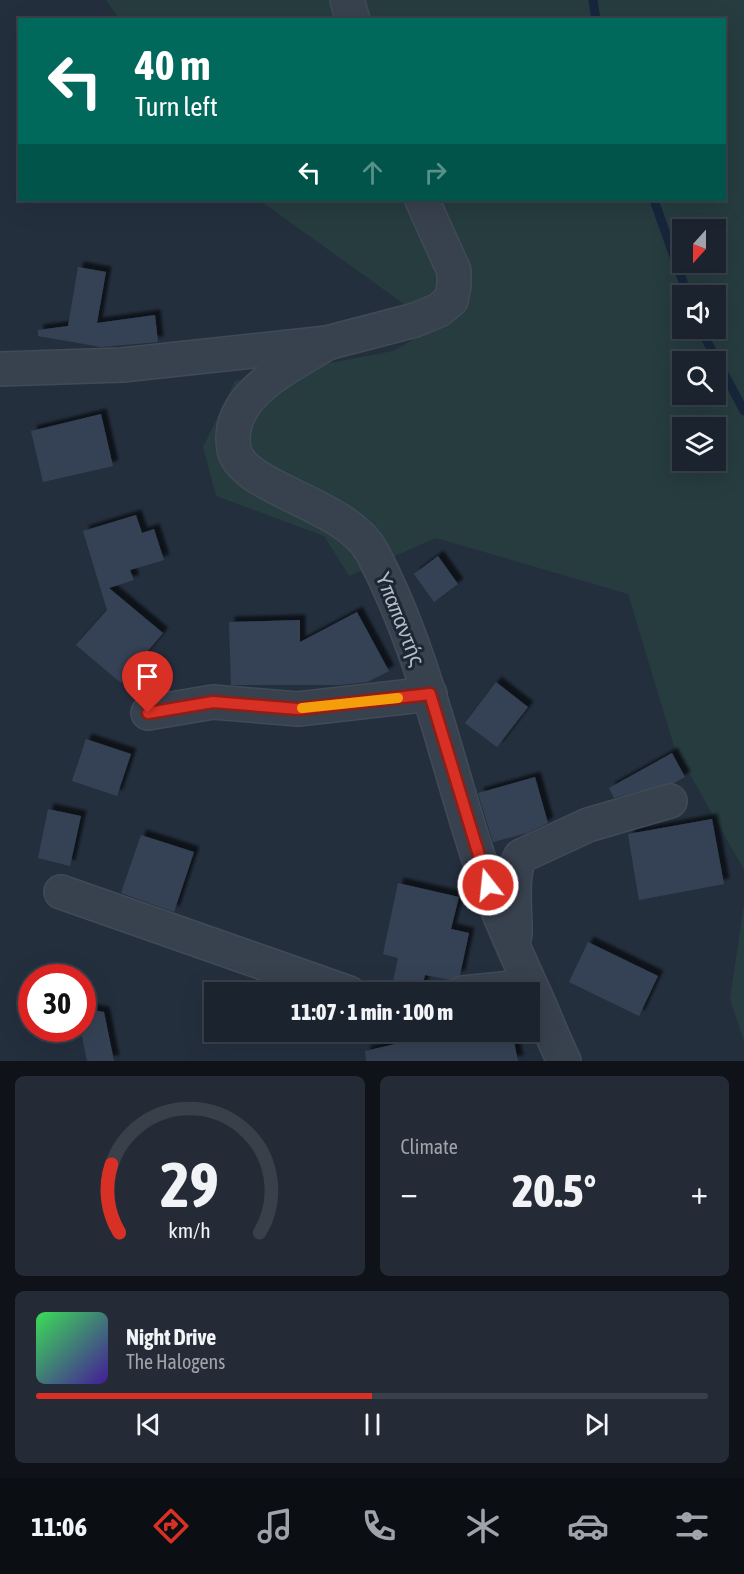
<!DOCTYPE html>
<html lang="en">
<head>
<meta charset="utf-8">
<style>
	:root { --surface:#1b232e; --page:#242b36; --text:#f1f3f6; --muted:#a0a4aa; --line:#39404a; --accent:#d93025 }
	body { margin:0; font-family:"Asap Condensed",sans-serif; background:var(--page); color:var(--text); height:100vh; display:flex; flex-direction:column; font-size:22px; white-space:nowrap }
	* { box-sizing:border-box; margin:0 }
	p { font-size:20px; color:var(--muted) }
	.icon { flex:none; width:33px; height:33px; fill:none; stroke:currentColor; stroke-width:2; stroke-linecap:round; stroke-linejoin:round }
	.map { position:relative; height:1061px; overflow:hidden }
	.panel { display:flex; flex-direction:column; gap:15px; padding:15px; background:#0f1319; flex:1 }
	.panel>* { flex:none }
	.top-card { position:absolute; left:18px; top:18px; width:708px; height:183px; border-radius:0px; box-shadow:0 6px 24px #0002,0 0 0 2px var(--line); background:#00695c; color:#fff; overflow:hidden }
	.needle { width:39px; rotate:201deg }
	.buttons { position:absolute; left:672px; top:219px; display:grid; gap:12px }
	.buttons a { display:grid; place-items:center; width:54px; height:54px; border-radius:0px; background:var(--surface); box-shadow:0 6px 24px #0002,0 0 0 2px var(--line); font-size:30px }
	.speed { position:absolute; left:18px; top:964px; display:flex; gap:12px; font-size:30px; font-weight:700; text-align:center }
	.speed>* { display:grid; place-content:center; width:78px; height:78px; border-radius:50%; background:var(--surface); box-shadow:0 6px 24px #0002,0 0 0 2px var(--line); line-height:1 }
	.speed .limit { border:9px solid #d22; background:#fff; color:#111 }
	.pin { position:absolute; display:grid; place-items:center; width:51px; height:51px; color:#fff; margin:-62px -26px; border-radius:50% 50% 50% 0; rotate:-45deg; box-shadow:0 0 6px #0007 }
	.pin .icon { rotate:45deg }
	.me { position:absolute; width:66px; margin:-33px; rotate:344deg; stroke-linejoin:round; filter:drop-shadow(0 0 4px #0008) }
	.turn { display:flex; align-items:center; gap:21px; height:126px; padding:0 18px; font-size:27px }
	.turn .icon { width:78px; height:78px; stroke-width:2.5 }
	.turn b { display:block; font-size:42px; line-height:51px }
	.lanes { display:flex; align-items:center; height:57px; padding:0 18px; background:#0003; justify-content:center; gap:30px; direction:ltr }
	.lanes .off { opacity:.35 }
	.big { font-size:45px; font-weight:800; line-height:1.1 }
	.panel .tile { flex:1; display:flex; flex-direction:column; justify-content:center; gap:9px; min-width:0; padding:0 21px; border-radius:9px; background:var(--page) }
	.panel .dial { align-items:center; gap:0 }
	.dial svg { height:156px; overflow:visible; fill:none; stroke:var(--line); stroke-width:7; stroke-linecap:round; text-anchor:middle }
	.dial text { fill:var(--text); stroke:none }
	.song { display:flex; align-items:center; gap:18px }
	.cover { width:72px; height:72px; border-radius:9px; background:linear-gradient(135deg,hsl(130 70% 55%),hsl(260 70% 35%)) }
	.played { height:6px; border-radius:3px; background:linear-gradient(90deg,var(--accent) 50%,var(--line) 50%) }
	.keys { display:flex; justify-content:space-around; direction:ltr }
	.heat { display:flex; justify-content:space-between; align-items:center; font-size:33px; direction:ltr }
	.panel .tiles { flex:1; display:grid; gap:15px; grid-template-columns:1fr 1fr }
	.tile:last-child { grid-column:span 2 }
	.trip { position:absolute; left:204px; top:982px; width:336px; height:60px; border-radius:0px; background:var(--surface); box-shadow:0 6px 24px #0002,0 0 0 2px var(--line); font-weight:800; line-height:60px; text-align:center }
	.tabs { display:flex; height:96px; justify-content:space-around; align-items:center; background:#0b0e12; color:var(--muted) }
	.tabs .icon { width:42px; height:42px }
	.tabs .selected { color:var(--accent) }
	.tabs b { font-size:27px; color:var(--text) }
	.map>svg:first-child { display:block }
	.green { fill:#263c3f; fill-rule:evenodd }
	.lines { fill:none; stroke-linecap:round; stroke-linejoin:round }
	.stream { stroke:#17263c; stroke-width:9 }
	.building { fill:#364354; filter:url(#shadow) }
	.minor-casing { stroke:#414a57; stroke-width:36 }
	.minor { stroke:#38414e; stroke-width:33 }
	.route-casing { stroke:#8d1f18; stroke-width:15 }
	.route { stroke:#d93025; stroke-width:10 }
	.slow { stroke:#f59e0b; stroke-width:10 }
	.labels { text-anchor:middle; stroke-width:6; stroke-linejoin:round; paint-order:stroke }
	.street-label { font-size:21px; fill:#b4bcc9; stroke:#1d2633 }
</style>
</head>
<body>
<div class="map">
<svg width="744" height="1061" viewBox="0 0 744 1061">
	<defs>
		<filter id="shadow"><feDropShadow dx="5.5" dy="-5.5" stdDeviation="1.5" flood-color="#0009"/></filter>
	</defs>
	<rect width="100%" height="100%" fill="#242f3e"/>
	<g class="green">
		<path d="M 106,0 L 744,0 L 744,870 L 674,746 L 628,594 L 436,538 L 349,576 L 324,536 L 216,496 L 203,447 L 235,381 L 393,351 L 436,327 L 259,200 L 724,200 L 724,20 L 120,20 ZM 682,230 L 716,230 L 716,262 L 682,262 ZM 682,296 L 716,296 L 716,328 L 682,328 ZM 682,362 L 716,362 L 716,394 L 682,394 ZM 682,428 L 716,428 L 716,460 L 682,460 Z"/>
		<polygon points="744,904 744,1041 730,999"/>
	</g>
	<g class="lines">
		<g class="stream">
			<polyline points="593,0 596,20"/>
			<polyline points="654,200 688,296"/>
			<polyline points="700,328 744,411"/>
		</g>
	</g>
	<g class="building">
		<polygon points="78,267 106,272 97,323 155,315 158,342 101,347 38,336 38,330 68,326"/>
		<polygon points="101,414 113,466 43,482 31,431"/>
		<polygon points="136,515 142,533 154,529 164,560 130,570 134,580 109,588 163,633 121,683 76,645 107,610 83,531"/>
		<polygon points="438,556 458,584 434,602 414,574"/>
		<polygon points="357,612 389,671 367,682 339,685 231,685 229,622 300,620 300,642"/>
		<polygon points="496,682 528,707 497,747 465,723"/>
		<polygon points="86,739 131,754 117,796 72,781"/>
		<polygon points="672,753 685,777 674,783 614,798 609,788"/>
		<polygon points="535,777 548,823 527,833 493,842 478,793"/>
		<polygon points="48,809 81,816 70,866 38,858"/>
		<polygon points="712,819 724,884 639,900 628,834"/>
		<polygon points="141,835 194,852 174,912 121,893"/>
		<polygon points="398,883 459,897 451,929 469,933 460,975 450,980 425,975 422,988 393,982 398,958 383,954"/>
		<polygon points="588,942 658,976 639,1016 569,982"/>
		<polygon points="82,1008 104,1012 114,1061 87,1061 82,1036"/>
		<polygon points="512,1032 518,1061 366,1061 365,1051 447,1032"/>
	</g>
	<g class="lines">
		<g class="minor-casing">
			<g id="minor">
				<polyline points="347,0 353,20"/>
				<path d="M 327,343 C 291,366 224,395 234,449 C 241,489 346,503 372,552 C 428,658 448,774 488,886 C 501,920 516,953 531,986 C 543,1011 552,1037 564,1061"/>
				<polyline points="0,369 122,365 327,343 415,320 439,310 451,300 454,286 454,271 422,200"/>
				<polyline points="148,713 213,702 298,709 430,694"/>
				<polyline points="61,892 349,993"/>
				<path d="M 515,935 C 516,914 509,874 521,856 L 588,825 L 670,801"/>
				<polyline points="463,993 531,986"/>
			</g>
		</g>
		<use href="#minor" class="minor"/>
	</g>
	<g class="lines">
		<g class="route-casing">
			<polyline id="route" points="148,713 213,702 298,709 430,694 488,885"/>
		</g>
		<use href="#route" class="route"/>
		<polyline class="slow" points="302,708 398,698"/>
	</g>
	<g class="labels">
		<g class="street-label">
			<text transform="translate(400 619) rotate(68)" y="7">Υπαπαντής</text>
		</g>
	</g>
</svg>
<div class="buttons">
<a><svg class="needle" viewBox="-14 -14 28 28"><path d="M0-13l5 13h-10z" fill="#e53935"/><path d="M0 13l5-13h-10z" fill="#a0a4aa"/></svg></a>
<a><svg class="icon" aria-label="sound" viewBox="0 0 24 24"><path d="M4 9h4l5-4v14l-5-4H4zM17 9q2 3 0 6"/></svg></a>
<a><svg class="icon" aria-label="search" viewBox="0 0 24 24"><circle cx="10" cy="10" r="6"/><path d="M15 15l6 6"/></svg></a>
<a><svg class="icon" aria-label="layers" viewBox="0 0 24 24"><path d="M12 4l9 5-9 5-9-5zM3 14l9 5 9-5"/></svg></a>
</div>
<div class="speed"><div class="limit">30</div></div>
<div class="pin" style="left:148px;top:713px;background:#d93025"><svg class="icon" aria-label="arrive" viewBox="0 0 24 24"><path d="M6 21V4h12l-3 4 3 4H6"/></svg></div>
<svg class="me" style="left:488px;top:885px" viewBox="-20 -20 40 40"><circle r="17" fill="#d93025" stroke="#fff" stroke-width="3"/><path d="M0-11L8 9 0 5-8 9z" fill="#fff"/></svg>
<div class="trip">11:07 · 1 min · 100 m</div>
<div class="top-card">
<div class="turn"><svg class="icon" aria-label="left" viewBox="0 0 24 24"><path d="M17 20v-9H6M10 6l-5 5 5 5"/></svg><div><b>40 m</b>Turn left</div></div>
<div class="lanes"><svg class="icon" aria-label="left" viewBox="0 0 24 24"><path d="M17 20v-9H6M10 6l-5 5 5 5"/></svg><svg class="icon off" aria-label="ahead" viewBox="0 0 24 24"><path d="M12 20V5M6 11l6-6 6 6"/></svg><svg class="icon off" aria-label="right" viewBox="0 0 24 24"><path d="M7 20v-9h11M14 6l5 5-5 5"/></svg></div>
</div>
</div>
<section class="panel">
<div class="tiles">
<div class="tile dial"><svg viewBox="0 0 100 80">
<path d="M14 69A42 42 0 1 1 86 69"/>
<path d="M14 69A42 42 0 0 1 10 34" stroke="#d93025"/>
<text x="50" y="56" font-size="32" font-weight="700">29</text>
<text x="50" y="72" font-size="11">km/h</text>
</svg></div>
<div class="tile"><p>Climate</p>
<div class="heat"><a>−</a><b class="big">20.5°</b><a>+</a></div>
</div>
<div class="tile">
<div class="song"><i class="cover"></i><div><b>Night Drive</b><p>The Halogens</p></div></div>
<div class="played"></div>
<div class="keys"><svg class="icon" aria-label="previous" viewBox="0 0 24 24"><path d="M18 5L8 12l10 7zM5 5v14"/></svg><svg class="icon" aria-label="pause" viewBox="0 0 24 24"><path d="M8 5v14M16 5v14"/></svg><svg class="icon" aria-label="next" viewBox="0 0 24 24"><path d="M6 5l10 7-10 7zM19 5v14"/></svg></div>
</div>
</div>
</section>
<nav class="tabs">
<b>11:06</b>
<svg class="icon selected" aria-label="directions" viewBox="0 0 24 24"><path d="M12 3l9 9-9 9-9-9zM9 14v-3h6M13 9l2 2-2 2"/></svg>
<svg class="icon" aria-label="music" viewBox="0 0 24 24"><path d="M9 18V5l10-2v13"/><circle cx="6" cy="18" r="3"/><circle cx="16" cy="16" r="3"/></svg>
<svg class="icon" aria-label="phone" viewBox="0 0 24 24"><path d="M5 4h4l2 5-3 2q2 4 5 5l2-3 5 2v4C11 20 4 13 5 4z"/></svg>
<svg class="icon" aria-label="climate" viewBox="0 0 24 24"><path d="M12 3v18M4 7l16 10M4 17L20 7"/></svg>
<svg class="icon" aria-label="car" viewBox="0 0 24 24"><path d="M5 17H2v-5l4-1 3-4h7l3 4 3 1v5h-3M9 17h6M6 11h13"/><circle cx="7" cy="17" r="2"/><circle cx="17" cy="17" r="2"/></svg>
<svg class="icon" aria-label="filters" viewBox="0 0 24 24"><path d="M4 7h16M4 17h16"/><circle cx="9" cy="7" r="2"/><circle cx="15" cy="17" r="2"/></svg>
</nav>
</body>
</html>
